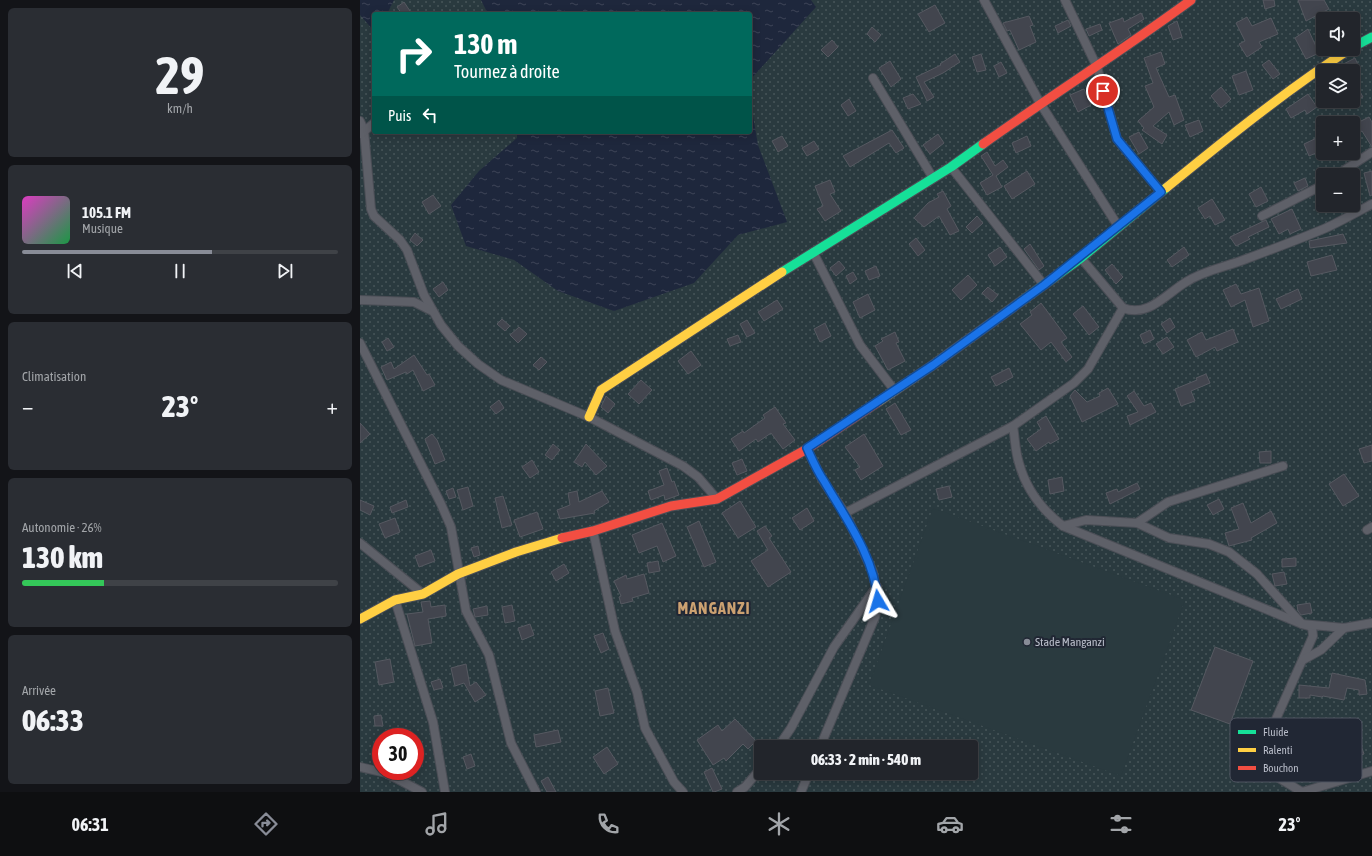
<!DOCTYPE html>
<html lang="fr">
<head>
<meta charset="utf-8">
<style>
	:root { --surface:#22252b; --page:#2a2d33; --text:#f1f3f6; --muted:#a2a5a9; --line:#3f4247; --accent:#888c97 }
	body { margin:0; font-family:"Asap Condensed",sans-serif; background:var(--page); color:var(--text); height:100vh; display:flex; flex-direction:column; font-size:15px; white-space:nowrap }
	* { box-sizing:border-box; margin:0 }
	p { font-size:13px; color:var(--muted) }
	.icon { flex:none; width:22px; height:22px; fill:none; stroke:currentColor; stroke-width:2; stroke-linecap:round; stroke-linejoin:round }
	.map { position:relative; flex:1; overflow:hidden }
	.sheet { display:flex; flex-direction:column; gap:8px; padding:8px; background:#131418; width:360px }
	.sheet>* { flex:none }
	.hud { position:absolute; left:12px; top:12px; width:380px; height:122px; border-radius:4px; box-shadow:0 2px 10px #0003,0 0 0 1px var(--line); background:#00695c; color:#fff; overflow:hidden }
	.buttons { position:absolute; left:956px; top:12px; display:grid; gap:8px }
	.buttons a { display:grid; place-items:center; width:44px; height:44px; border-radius:4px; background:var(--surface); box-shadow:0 2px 10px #0003,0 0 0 1px var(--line); font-size:20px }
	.speed { position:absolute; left:12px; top:728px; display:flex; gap:8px; font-size:20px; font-weight:700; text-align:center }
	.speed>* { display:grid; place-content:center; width:52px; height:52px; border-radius:50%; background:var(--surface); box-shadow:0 2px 10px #0003,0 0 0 1px var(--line); line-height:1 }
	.speed .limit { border:6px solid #d22; background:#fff; color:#111 }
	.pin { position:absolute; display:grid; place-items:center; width:34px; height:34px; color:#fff; margin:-17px; border:2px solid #fff; border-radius:50%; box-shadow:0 1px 4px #0007 }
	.me { position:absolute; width:44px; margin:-22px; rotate:353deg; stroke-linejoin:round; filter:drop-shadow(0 0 3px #0008) }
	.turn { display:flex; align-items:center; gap:14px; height:84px; padding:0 16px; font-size:18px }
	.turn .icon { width:52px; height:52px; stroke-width:2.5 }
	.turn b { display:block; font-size:28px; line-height:34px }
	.then { display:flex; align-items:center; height:38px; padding:0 16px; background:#0003; gap:8px; font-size:15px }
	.big { font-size:30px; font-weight:800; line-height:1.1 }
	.sheet .card { flex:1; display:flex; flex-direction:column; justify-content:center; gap:6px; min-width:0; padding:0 14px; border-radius:6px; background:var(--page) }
	.sheet .dial { align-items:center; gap:0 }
	.dial b { font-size:52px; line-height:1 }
	.song { display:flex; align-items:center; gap:12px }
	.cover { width:48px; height:48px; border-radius:6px; background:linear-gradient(135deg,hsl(310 70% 55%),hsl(140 70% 35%)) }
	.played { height:4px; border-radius:2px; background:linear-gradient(90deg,var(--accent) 60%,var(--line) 60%) }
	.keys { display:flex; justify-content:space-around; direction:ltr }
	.heat { display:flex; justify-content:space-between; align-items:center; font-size:22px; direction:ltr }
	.charge { height:6px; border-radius:3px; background:linear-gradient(90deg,#34c759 26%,var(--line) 0) }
	.trip { position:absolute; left:394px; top:740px; width:224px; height:40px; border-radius:4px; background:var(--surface); box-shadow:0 2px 10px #0003,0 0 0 1px var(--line); font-weight:800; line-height:40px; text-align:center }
	.dock { display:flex; height:64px; justify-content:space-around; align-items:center; background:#0e0f11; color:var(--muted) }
	.dock .icon { width:28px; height:28px }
	.dock .selected { color:var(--accent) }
	.dock b { font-size:18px; color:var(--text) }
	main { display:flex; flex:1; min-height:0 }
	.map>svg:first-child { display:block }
	.grass { fill:url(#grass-dots); fill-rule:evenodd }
	.garden { fill:#2a3a3f }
	.water { fill:url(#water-ripples) }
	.building { fill:#42454e; stroke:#565961 }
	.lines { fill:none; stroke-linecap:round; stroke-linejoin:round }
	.street-casing { stroke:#4b4e56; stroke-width:10 }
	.fast-casing { stroke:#4b4e56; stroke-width:11 }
	.slow-casing { stroke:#4b4e56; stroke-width:11 }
	.jam-casing { stroke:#4b4e56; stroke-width:11 }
	.street { stroke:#5e6068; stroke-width:8 }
	.fast { stroke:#16e098; stroke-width:9 }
	.slow { stroke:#ffcf43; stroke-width:9 }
	.jam { stroke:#f24e42; stroke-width:9 }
	.route-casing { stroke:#114b97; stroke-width:10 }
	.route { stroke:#1a73e8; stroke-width:7 }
	.poi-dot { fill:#888c97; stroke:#212734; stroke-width:1.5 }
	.labels { text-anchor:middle; stroke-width:4; stroke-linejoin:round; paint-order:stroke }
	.poi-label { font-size:12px; fill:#b9bdc9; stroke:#212734; text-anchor:start }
	.district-label { font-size:16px; font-weight:bold; letter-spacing:1px; fill:#cca171; stroke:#212734 }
	.key { fill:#212734; stroke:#4f5461; stroke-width:1 }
	.key-label { font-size:11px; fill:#b9bdc9 }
</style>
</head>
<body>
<main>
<section class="sheet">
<div class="card dial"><b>29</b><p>km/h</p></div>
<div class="card">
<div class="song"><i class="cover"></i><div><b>105.1 FM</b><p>Musique</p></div></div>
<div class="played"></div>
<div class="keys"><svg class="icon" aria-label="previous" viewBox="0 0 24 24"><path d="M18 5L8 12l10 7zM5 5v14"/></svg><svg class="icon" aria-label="pause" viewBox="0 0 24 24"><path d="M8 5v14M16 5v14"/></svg><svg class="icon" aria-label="next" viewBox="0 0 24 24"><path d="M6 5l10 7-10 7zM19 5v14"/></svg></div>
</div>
<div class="card"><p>Climatisation</p>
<div class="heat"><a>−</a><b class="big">23°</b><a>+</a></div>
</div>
<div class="card"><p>Autonomie · 26%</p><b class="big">130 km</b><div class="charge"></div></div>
<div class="card"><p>Arrivée</p><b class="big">06:33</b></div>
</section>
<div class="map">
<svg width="1012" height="792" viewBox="0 0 1012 792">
	<defs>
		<pattern id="grass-dots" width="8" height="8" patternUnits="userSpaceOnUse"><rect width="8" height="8" fill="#2a3a3f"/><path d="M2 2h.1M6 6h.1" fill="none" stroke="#475559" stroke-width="1.8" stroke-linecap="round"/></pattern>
		<pattern id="water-ripples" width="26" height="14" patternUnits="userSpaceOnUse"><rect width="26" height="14" fill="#1e273c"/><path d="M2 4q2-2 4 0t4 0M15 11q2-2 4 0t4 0" fill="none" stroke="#3d4457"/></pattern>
	</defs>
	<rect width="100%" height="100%" fill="#2d3139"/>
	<path class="grass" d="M 0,0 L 1012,0 L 1012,792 L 0,792 ZM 14,14 L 390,14 L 390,132 L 14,132 ZM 963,19 L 993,19 L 993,49 L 963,49 ZM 963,71 L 993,71 L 993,101 L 963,101 ZM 963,123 L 993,123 L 993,153 L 963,153 ZM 963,175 L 993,175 L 993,205 L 963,205 ZM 21,737 L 55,737 L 55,771 L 21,771 ZM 401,747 L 611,747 L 611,773 L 401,773 Z"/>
	<polygon class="garden" points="573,508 825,600 761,776 509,685"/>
	<g class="water">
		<polygon points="0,0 34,0 27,14 14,14 14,31 0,15"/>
		<polygon points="121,0 451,0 456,7 390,80 390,14 128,14"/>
		<polygon points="390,99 398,145 427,222 378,235 334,283 254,311 198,291 154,260 106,246 91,205 119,171 157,138 157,132 390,132"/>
	</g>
	<g class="building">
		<polygon points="903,0 914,0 915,6 905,9"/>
		<polygon points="938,0 964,0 969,9 946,21"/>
		<polygon points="44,2 52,14 42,14 37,7"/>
		<polygon points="575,5 585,23 569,32 558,14"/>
		<polygon points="781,13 784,19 768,29 771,35 758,44 749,23 763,18 764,22"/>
		<polygon points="669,16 673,25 670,26 676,42 659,50 650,30 647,31 643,23"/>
		<polygon points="887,17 892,26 911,18 918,34 899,42 902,47 887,57 879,44 885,41 876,23"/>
		<polygon points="708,20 711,26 698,33 695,26"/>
		<polygon points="817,21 822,37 813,40 808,26"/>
		<polygon points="740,24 742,30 729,36 726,29"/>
		<polygon points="512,27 521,35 515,42 507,34"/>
		<polygon points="948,29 959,53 946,59 935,38"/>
		<polygon points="472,40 478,47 468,57 461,50"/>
		<polygon points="801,52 805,64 796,68 809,97 815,95 824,120 814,125 809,112 793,126 807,135 802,144 782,130 784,128 778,121 794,107 785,86 793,83 784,58"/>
		<polygon points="595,54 600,62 583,73 564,82 574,97 567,101 556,77 581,65 580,64"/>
		<polygon points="621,54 626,70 617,72 612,57"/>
		<polygon points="995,58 999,67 992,71 970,71"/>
		<polygon points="909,60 920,74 913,79 902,65"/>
		<polygon points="530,61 541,79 531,87 519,68"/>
		<polygon points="641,62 647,73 639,77 634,66"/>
		<polygon points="886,71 893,90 879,95 872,76"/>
		<polygon points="993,79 1003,97 996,100 993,94"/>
		<polygon points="861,87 871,99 861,108 851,96"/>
		<polygon points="724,89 731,105 718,112 710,95"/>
		<polygon points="553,94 561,104 548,109 543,98"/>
		<polygon points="948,94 957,107 947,114 945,110 931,118 926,109"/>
		<polygon points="489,99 496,111 488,116 481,105"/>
		<polygon points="1009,117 1012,122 1012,147 1002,131 993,136 993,125"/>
		<polygon points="839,120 843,131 830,137 825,125"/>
		<polygon points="532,130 544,148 536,153 529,143 490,167 483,156"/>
		<polygon points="779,132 788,148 779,154 769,137"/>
		<polygon points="578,134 584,143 570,154 563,145"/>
		<polygon points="963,135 963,150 949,156 944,144"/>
		<polygon points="422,136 428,146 418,152 412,141"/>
		<polygon points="667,136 671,146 656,153 652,143"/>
		<polygon points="454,141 459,149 447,156 442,148"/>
		<polygon points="627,152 635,166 643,160 648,167 636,176 642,187 627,195 620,183 633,175 621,156"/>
		<polygon points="667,171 675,184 652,199 644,186"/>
		<polygon points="1012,171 1012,195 1010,196 1004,173"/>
		<polygon points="945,178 948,186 938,191 934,183"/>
		<polygon points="470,180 475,192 470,194 481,211 465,221 457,209 463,206 455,186"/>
		<polygon points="901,187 908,201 896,207 889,194"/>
		<polygon points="583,191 591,206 587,209 599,231 590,235 579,216 564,227 554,218 568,203 579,197 577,194"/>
		<polygon points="73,195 81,206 69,214 62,202"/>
		<polygon points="852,199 865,220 855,225 850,216 845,219 838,208"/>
		<polygon points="932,209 941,229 930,234 928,229 919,234 911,219"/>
		<polygon points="617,216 623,223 612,233 606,227"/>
		<polygon points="906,220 909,227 888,237 890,239 876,246 870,237"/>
		<polygon points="55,233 63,240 57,246 50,240"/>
		<polygon points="983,234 987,243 950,248 949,241"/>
		<polygon points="556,238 565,250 558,256 549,244"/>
		<polygon points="670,244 684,266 679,270 664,249"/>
		<polygon points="640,247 647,257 635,266 628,255"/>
		<polygon points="824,247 829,255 812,267 807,260"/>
		<polygon points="972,255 977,270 951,276 947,262"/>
		<polygon points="479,261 485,268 476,276 470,268"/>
		<polygon points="752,264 763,277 756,284 745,270"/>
		<polygon points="516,266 520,276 509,280 505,271"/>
		<polygon points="493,272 497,279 490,284 486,276"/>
		<polygon points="608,275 617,285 601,300 592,290"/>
		<polygon points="83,282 88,290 79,297 73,289"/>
		<polygon points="876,284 881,294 899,288 909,321 893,327 885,300 871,307 863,290"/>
		<polygon points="628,287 638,295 632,302 622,293"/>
		<polygon points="938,289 942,299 921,309 916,299"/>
		<polygon points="508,294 515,310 500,318 493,302"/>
		<polygon points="417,300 423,309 404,321 398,312"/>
		<polygon points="681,303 707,338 701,342 712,357 706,362 691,342 681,350 660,324 672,315 670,312"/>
		<polygon points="723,306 739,327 729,335 713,314"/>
		<polygon points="810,318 815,327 807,333 801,324"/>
		<polygon points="142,319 150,326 145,331 137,324"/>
		<polygon points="387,320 395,333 387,337 380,324"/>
		<polygon points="465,323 471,336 460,342 454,329"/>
		<polygon points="159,327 167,334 158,343 150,335"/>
		<polygon points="873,329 878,342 857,351 855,347 836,357 827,340 842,332 846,340"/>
		<polygon points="790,330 794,339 784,344 780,335"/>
		<polygon points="535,332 539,342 536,343 545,361 528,370 515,346 523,341 521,339"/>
		<polygon points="378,335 381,342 370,346 367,339"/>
		<polygon points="807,337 814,347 803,354 796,344"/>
		<polygon points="28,338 34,347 27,351 22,342"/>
		<polygon points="331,351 341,365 328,374 318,361"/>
		<polygon points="54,355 67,375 69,374 75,385 63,391 53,370 47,374 46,372 27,380 21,367 31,362 34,369"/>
		<polygon points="181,357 187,362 179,370 173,365"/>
		<polygon points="649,368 653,377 636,386 631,377"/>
		<polygon points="846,374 850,383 831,391 835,401 821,406 815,389 837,380 836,378"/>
		<polygon points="281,380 292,390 279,404 268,394"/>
		<polygon points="748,388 758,404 722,422 710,396 715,390 727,402 740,396 739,393"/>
		<polygon points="774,391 784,406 791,403 796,412 770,425 767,416 778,412 767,396"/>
		<polygon points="246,396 255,404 248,413 241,407"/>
		<polygon points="139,400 144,408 136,414 130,407"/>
		<polygon points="535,403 551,430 541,435 526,409"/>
		<polygon points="415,407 426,423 423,424 435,440 423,449 411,433 398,442 396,439 379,451 371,439 383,431 384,433 405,418 403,415"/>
		<polygon points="686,416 699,439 690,444 689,442 676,451 667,439 681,429 677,422"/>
		<polygon points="0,423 10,434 0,443"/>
		<polygon points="72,434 77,440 85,460 75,464 65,439"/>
		<polygon points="504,434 523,466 501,480 495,470 500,467 485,447"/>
		<polygon points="193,444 200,450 192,460 185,455"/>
		<polygon points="226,444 247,466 236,475 225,462 222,467 214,462"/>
		<polygon points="1012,445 1012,461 1004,463 999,449"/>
		<polygon points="911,451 911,463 900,463 899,452"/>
		<polygon points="382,459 387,471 377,475 372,463"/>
		<polygon points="172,460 179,472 170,478 162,467"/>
		<polygon points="307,468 312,482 314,481 319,495 305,500 304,495 291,500 288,491 304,485 299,471"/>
		<polygon points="984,474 999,496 983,506 969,484"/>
		<polygon points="702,477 704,491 690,494 688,480"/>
		<polygon points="777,483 780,489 750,504 746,493 757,489 758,492"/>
		<polygon points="589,486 592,497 579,500 576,489"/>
		<polygon points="108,487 113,506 103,510 97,490"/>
		<polygon points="93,488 96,497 89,499 86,491"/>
		<polygon points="217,491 219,502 242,491 249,502 234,511 235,513 200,519 197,510 210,505 208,493"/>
		<polygon points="143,496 152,525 142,528 135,498"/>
		<polygon points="859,499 864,509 853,515 847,505"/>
		<polygon points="0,500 14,506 10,515 0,510"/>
		<polygon points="46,500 48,507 32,513 30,507"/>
		<polygon points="380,501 396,527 378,538 362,513"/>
		<polygon points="883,503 891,523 911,511 917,523 891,538 892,540 869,546 865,533 879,529 871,508"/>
		<polygon points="447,508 454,521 440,530 432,518"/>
		<polygon points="177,512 183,529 160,537 154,520"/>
		<polygon points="35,518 40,532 25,538 19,524"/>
		<polygon points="339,521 356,562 344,567 327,527"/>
		<polygon points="302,523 316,556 303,562 297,546 279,553 272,535"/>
		<polygon points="405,526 412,536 409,538 431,572 408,587 391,561 408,550 397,531"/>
		<polygon points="118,546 120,555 114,557 111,548"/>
		<polygon points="71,550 75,561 59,567 55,556"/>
		<polygon points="936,558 936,566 922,567 922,559"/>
		<polygon points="298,561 300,571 289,573 287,563"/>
		<polygon points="204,564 209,573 196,581 191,572"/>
		<polygon points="924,572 927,584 915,586 912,574"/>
		<polygon points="284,574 289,593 272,598 273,601 261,604 259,597 261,596 254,581 266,575 267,579"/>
		<polygon points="70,601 71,607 85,605 86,616 68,619 72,643 55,646 47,614 63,612 61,602"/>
		<polygon points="950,603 952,613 941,615 938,611 937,605"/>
		<polygon points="152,605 155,621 145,623 142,607"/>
		<polygon points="127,606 128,615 115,617 113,609"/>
		<polygon points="170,624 174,635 162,640 158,628"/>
		<polygon points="243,633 249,649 241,653 234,636"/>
		<polygon points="855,647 893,661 870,724 831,710"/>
		<polygon points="30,659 34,682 19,685 15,662"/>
		<polygon points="106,664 110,686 116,682 126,695 115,702 104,683 95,686 91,668"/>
		<polygon points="972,673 1005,680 1007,694 999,695 999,690 987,688 984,700 963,696 962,697 950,695 950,698 939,698 939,685 969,688"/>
		<polygon points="80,679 83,688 74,690 71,682"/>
		<polygon points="248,688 254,713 240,716 235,691"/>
		<polygon points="21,715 23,726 15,726 14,716"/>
		<polygon points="375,719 396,741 388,749 383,744 366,761 364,758 353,765 337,740 358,725 362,731"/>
		<polygon points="198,730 201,742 176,747 174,735"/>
		<polygon points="997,734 1004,754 991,758 995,770 983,774 979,760 964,769 959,761 975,752 972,743"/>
		<polygon points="247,747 258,764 244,774 233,757"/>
		<polygon points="111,754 115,766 107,769 103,757"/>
		<polygon points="352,768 362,789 354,792 353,792 344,772"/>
		<polygon points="188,777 196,792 187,792 181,781"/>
	</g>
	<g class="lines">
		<g class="street-casing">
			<g id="street">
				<polyline points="624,0 680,103 758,226"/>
				<polyline points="705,0 737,67 757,139 801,192"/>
				<polyline points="513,78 573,178"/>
				<polyline points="0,121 4,130 11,209 14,216 40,240 47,250 64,295 81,325 98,346 118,364 141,380 229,417 323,466 338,477 357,499"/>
				<polyline points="1,134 14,123"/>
				<polyline points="591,167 684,285"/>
				<polyline points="977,175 1012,152"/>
				<polyline points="902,216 963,185"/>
				<polyline points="453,252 500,345 535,391"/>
				<polyline points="0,300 54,302 72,311"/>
				<path d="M 763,308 C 788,318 806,294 826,282 C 845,270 866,267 886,259 C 913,249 940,239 966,228 C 981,221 997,212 1012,204"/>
				<polyline points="0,343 81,504 91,527 106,611 129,655 151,743 176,792"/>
				<path d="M 653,426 C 655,438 655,451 659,463 C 666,489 682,510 703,526 L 942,624 L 952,627 L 953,636 L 949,645 L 900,755 L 901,763 L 904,769 L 942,792"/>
				<polyline points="447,449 463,481 485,513 513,572 518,601 515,617 460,747"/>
				<polyline points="485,513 653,426 714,383 728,369 763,308 721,258"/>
				<polyline points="777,523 809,538 849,544 869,552 897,574 942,624 984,628 1012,623"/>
				<polyline points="703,526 726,520 777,523 808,502 923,466"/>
				<polyline points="1007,530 1012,527"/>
				<polyline points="233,531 255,631 277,692 285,728 314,782 323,792"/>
				<polyline points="0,543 63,594"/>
				<polyline points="35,600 73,722 85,792"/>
				<polyline points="943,660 961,650 984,628"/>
				<polyline points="418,747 431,728 474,647 517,586"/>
				<polyline points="0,767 26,773 62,792"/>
				<polyline points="377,792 385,787 401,768"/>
				<polyline points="441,792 449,773"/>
				<polyline points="942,792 1012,771"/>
			</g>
		</g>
		<g class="fast-casing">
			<g id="fast">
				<polyline points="993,47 1012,37"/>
				<polyline points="422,272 591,167 623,144"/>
				<polyline points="663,300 721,258 806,188"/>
			</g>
		</g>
		<g class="slow-casing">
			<g id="slow">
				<path d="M 806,188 C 866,139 925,91 990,49"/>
				<polyline points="518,402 573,365 663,300"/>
				<polyline points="229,417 241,390 422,272"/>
				<polyline points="0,619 35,600 63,594 98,574 156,552 202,538"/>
			</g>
		</g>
		<g class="jam-casing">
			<g id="jam">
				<path d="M 623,144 C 692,95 763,50 831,0"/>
				<polyline points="202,538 233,531 311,506 357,499 447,449 518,402"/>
			</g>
		</g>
		<use href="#street" class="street"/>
		<use href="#fast" class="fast"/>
		<use href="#slow" class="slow"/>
		<use href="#jam" class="jam"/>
	</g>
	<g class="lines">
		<g class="route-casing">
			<path id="route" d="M 518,601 C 514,556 486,519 464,481 C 457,471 452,459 447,448 L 573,365 L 684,285 L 801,192 L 757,139 L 743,91"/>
		</g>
		<use href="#route" class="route"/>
	</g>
	<circle class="poi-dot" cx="667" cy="642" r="4"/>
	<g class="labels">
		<g class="poi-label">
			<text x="675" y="646">Stade Manganzi</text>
		</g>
		<g class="district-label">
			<text x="354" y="614">MANGANZI</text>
		</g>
	</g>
	<rect x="870" y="718" width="132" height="64" rx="6" class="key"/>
	<rect x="878" y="730" width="18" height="4" fill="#16e098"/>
	<rect x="878" y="748" width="18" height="4" fill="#ffcf43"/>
	<rect x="878" y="766" width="18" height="4" fill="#f24e42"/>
	<g class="key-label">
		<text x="903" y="736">Fluide</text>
		<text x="903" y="754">Ralenti</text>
		<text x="903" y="772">Bouchon</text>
	</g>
</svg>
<div class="buttons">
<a><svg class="icon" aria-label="sound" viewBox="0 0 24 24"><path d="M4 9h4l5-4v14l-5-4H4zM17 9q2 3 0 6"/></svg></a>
<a><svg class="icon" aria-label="layers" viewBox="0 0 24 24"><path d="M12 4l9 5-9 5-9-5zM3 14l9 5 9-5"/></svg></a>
<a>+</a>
<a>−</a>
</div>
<div class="speed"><div class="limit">30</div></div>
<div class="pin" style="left:743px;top:91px;background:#d93025"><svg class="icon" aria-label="arrive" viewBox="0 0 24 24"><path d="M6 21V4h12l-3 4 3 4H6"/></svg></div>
<svg class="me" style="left:518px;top:601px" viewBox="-20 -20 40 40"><path d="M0-17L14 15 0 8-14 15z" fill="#1a73e8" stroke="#fff" stroke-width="4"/></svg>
<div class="trip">06:33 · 2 min · 540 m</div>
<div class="hud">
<div class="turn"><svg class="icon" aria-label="right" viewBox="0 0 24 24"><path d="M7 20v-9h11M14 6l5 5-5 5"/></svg><div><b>130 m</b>Tournez à droite</div></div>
<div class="then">Puis<svg class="icon" aria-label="left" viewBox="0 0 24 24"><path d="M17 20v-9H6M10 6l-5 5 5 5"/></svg></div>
</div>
</div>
</main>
<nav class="dock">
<b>06:31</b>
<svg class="icon selected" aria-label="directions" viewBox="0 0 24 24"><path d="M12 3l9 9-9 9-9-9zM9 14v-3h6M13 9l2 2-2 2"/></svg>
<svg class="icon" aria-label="music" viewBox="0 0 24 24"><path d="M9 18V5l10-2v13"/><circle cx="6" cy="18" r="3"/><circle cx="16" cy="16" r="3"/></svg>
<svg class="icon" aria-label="phone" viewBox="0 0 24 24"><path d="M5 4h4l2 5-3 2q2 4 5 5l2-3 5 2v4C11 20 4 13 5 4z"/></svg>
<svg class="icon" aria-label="climate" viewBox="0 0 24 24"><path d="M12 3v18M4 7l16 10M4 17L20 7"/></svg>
<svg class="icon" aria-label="car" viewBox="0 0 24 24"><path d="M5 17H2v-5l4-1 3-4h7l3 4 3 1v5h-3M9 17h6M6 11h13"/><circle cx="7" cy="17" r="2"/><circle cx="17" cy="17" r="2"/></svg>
<svg class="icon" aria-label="filters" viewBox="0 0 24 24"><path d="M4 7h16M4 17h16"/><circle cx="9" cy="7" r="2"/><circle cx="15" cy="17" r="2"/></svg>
<b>23°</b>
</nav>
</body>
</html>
